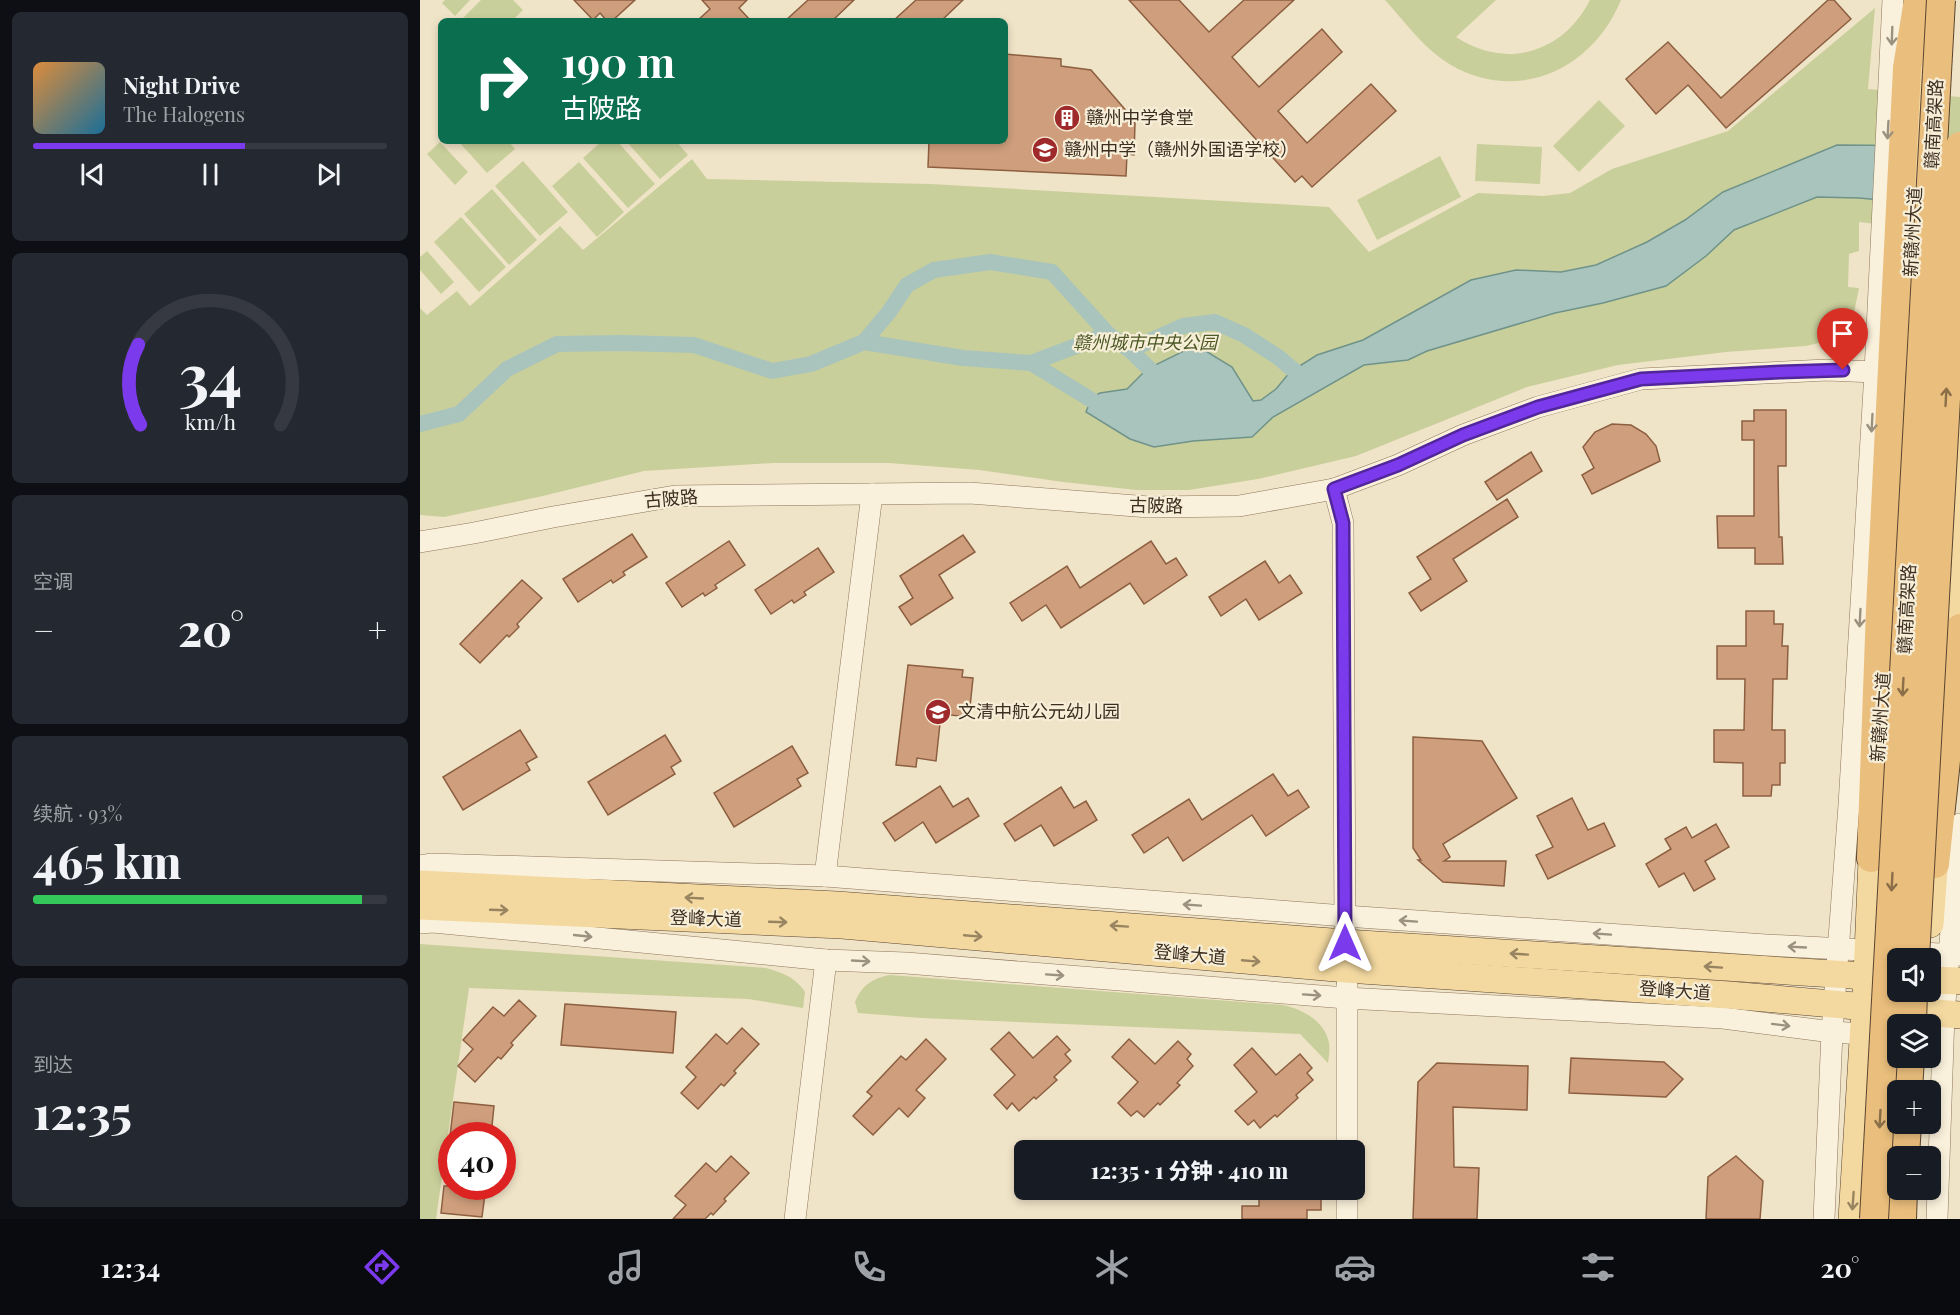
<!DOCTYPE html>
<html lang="zh">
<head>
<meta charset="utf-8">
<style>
	:root { --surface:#171b24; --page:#242831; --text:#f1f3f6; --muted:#9ea1a6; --line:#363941; --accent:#7c3aed }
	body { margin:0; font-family:"Playfair Display","Noto Sans SC",serif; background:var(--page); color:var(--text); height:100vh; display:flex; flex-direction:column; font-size:22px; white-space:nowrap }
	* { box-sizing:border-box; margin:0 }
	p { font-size:20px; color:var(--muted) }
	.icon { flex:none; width:33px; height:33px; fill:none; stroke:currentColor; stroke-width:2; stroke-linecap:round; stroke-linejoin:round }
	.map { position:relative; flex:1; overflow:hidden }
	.drawer { display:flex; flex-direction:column; gap:12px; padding:12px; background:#0d0f14; width:420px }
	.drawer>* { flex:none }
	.hud { position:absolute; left:18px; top:18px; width:570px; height:126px; border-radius:9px; box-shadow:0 3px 9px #0003; background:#0b6e4f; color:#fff; overflow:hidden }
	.fabs { position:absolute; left:1467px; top:948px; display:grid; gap:12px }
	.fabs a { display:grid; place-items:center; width:54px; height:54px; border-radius:9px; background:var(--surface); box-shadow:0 3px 9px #0003; font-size:30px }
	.speed { position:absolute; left:18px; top:1122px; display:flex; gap:12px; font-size:30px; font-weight:700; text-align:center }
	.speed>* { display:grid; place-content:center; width:78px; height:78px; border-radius:50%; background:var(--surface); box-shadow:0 3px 9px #0003; line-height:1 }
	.speed .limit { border:9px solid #d22; background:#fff; color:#111 }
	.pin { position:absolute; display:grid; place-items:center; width:51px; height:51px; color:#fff; margin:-62px -26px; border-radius:50% 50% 50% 0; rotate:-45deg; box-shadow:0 0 6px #0007 }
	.pin .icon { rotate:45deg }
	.me { position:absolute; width:66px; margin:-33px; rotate:0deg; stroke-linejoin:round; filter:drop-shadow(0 0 4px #0008) }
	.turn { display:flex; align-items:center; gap:21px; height:126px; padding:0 24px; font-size:27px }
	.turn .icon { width:78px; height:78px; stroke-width:2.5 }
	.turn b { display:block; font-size:42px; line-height:51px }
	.big { font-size:45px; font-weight:800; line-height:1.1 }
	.drawer .widget { flex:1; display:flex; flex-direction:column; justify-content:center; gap:9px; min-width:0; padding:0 21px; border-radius:9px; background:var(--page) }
	.drawer .dial { align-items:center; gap:0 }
	.dial svg { height:156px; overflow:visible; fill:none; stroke:var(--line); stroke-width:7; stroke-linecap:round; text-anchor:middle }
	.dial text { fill:var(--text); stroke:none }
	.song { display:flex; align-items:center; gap:18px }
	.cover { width:72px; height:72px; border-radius:9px; background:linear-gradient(135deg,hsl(30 70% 55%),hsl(200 70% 35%)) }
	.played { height:6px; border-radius:3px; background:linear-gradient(90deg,var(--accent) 60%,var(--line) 60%) }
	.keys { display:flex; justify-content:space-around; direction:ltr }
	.heat { display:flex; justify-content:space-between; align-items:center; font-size:33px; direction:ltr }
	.charge { height:9px; border-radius:4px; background:linear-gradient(90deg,#34c759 93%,var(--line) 0) }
	.trip { position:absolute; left:594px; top:1140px; width:351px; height:60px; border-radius:9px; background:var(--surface); box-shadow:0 3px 9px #0003; font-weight:800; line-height:60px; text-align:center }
	.dock { display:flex; height:96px; justify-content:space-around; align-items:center; background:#090b0e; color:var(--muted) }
	.dock .icon { width:42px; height:42px }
	.dock .current { color:var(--accent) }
	.dock b { font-size:27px; color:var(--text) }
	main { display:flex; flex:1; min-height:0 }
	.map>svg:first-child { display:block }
	.green { fill:#c9cf9b }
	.water { fill:#a9c4bc; stroke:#6f938a; stroke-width:1.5 }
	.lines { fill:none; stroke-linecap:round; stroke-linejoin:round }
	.canal { stroke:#a9c4bc; stroke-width:16 }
	.building { fill:#cf9f7d; stroke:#8d5f41; stroke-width:1.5 }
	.tertiary-casing { stroke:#8d765c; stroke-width:22 }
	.primary-casing { stroke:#5b4430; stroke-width:28 }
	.trunk-casing { stroke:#5b4430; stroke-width:30 }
	.tertiary { stroke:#faf1dc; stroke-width:21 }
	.primary { stroke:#f3d9a0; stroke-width:27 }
	.trunk { stroke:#eabe7c; stroke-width:28 }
	.trunk-bridge-casing { stroke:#5b4430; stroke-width:30; stroke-linecap:butt }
	.trunk-bridge { stroke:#eabe7c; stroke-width:28 }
	.oneway { stroke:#9c907e }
	.oneway2 { stroke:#8b6f49 }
	.oneway3 { stroke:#988460 }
	.route-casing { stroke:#51269a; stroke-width:15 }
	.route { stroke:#7c3aed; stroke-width:10 }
	.labels { text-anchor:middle; stroke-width:4.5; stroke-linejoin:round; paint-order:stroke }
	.poi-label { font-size:18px; fill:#3d2e20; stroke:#f7eed8; text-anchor:start }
	.street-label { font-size:18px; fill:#3d2e20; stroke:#f7eed8 }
	.park-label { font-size:18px; font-style:italic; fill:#4d5a26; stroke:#f7eed8 }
</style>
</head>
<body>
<main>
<section class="drawer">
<div class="widget">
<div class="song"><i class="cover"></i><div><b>Night Drive</b><p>The Halogens</p></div></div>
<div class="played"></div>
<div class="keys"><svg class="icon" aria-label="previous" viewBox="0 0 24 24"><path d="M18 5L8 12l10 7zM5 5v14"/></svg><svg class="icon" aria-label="pause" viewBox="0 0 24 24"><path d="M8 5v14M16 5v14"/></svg><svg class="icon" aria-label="next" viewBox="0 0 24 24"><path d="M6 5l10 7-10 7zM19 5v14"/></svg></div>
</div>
<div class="widget dial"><svg viewBox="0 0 100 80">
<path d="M14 69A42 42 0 1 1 86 69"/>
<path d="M14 69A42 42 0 0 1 13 28" stroke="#7c3aed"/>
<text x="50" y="56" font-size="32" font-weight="700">34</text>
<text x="50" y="72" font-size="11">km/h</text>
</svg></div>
<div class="widget"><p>空调</p>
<div class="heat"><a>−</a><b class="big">20°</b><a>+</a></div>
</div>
<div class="widget"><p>续航 · 93%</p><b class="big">465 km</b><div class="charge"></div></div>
<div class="widget"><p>到达</p><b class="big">12:35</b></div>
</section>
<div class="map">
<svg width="1540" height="1219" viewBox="0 0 1540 1219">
	<rect width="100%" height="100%" fill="#f0e4c8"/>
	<g class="green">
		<polygon points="25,0 50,0 35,16 22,3"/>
		<polygon points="61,0 93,0 103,10 92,21 40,21"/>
		<path d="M 965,0 L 1076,0 L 1036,37 C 1086,70 1143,53 1170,0 L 1201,0 C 1173,69 1098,104 1031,65 C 1005,50 985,22 965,0 Z"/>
		<polygon points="1455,8 1448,89 1540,97 1540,234 1439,222 1439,251 1429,254 1428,287 1439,288 1433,318 1419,338 1386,346 1306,352 1198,365 1107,387 936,456 838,479 769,490 716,490 643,482 559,470 469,463 353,463 224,471 123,496 24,517 0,515 0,308 7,315 37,291 50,306 140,226 163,250 272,159 287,179 511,184 909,207 949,252 1058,193 1123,196 1150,193 1192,169 1308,131"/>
		<polygon points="1179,100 1205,126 1159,172 1133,146"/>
		<polygon points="38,141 88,141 95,149 67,173"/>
		<polygon points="182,141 197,141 235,184 208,208 163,158"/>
		<polygon points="206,141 256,141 268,155 240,179"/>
		<polygon points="20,142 48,172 35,185 7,154"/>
		<polygon points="1057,144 1122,147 1120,184 1055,181"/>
		<polygon points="1020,156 1041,197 957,240 937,200"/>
		<polygon points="103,161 148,212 120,236 75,186"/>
		<polygon points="159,162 204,212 177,237 132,186"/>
		<polygon points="72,189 117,240 89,265 44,214"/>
		<polygon points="41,217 86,267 59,292 14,242"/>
		<polygon points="7,251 34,282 21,294 0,270 0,257"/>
		<path d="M 0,944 L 346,968 C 363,973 375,977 385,992 L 383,1008 L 328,999 L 49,988 L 16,1219 L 0,1219 Z"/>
		<path d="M 470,975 L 863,1005 C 882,1009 905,1021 909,1043 C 910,1049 909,1056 908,1063 L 880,1034 L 501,1018 L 438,1013 L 435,1002 C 442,985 453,978 470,975 Z"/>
	</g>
	<polygon class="water" points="1417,145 1540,146 1540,207 1439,198 1397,197 1314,230 1286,256 1246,286 1183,303 1135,313 1007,351 988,360 944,365 853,417 832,437 773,441 734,447 710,439 666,412 672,397 680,393 707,389 727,369 776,345 812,367 833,401 841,400 856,389 870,372 897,355 943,340 1051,280 1096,270 1141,272 1176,265 1227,242 1265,220 1303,192"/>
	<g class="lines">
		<g class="canal">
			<polyline points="444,342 543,358 611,363 688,334"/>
			<polyline points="710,350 763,326 795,322 824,335 858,357 883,378"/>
			<polyline points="611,363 678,404 692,404"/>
			<polyline points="0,424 39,414 87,369 137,344 202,343 274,345 352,371 391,364 444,342 469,312 487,285 514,270 570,262 632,272 688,334 710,350 745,384"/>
		</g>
	</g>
	<g class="building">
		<polygon points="154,0 215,0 192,21 187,21 180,13 173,20"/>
		<polygon points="282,0 327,0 319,8 331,21 277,21 290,9"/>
		<polygon points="388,0 434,0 412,21 365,21"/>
		<polygon points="496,0 543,0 521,21 473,21"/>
		<polygon points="709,0 759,0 789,32 824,0 874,0 812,57 839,87 902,29 922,52 858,111 887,143 951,84 976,111 892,187 882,176 875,182"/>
		<polygon points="1408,0 1414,0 1431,19 1306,128 1268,85 1236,114 1206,79 1248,42 1301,98"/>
		<polygon points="585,54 641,59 641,66 671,70 709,114 708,122 715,123 714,155 707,154 706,176 508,167 509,141 585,141"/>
		<polygon points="1334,410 1366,410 1366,466 1358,466 1359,537 1362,537 1363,564 1335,564 1335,548 1298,548 1297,516 1334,516 1334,440 1322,440 1322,421 1334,421"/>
		<polygon points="1192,424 1211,425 1226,434 1236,446 1240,461 1172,494 1162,475 1174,468 1163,447 1175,432"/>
		<polygon points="1111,452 1122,471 1077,500 1065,482"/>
		<polygon points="1087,499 1098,517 1033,559 1047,581 1001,611 989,593 1011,579 997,557"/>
		<polygon points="212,534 227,557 203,572 205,575 193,583 191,580 158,602 143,579"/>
		<polygon points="543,535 555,552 519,575 533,598 491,625 479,607 493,598 480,576"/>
		<polygon points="309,541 325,565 295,585 297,588 285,596 283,593 262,607 246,583"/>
		<polygon points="731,541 746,564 756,558 767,575 724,604 710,583 641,628 626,605 602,621 590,603 647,566 660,588"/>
		<polygon points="398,548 414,572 384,592 386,595 374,603 372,600 351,614 335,590"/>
		<polygon points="845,561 859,583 870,575 882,593 839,620 826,599 801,616 789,597"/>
		<polygon points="102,580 122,598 97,624 99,627 89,637 87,635 60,663 40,644"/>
		<polygon points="1326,611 1354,611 1354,624 1363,624 1362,646 1368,646 1367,679 1353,679 1352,730 1365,730 1365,763 1360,763 1360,785 1352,785 1351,796 1323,796 1323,763 1294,762 1294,730 1324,730 1325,679 1297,679 1297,646 1326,646"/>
		<polygon points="488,665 543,670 542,677 553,678 549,717 521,714 516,761 497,758 496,767 476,765"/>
		<polygon points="100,730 117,757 106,763 110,770 43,810 23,777"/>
		<polygon points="245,735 261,761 251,767 255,774 188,815 168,782"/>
		<polygon points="993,737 1062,741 1097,798 1023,844 1030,857 1024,861 1086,861 1084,886 1023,882 998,860 1001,860 993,848"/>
		<polygon points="372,746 388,773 377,779 381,786 314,827 294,793"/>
		<polygon points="853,774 868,796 878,790 889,807 846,836 832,815 763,861 748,837 724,853 712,835 769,799 782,820"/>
		<polygon points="520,786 533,807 548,798 559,816 516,843 503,822 475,841 463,823"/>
		<polygon points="641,787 654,808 666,801 677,820 634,846 621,825 595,841 584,824"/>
		<polygon points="1152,798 1168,830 1184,823 1195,846 1128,879 1116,855 1133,847 1117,816"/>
		<polygon points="1296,824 1309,847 1285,861 1295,879 1274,891 1264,873 1239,887 1226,864 1251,849 1245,839 1266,827 1272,838"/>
		<polygon points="99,1000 116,1016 91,1043 93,1045 81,1059 78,1057 55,1082 38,1066 53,1049 43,1040 73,1007 84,1016"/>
		<polygon points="145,1004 256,1012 253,1053 141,1045"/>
		<polygon points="322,1028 339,1044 314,1071 316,1073 304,1086 301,1084 278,1109 261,1093 276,1077 266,1067 296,1034 307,1044"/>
		<polygon points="589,1032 613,1058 637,1036 650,1050 645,1054 651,1061 634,1077 637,1080 616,1099 614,1097 599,1111 592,1103 587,1109 574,1095 595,1075 571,1049"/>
		<polygon points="506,1039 526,1059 496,1090 505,1098 488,1117 479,1108 453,1135 433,1116 452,1096 447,1092 481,1056 486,1060"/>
		<polygon points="709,1039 735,1064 758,1041 771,1054 767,1059 773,1066 757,1083 760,1085 740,1105 738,1103 724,1117 717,1111 711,1116 698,1103 718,1082 692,1057"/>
		<polygon points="832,1048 856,1075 880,1054 892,1068 887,1073 893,1080 876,1095 878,1098 857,1117 855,1115 840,1128 834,1120 828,1125 815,1111 837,1092 814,1065"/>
		<polygon points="1151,1058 1244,1062 1263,1079 1246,1097 1149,1093"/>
		<polygon points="1017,1063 1108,1066 1107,1110 1033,1107 1034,1167 1059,1168 1057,1219 993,1219 998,1082"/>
		<polygon points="34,1102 74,1106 71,1136 30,1136"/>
		<polygon points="311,1156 329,1173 304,1199 306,1201 293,1215 291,1213 285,1219 253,1219 266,1205 255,1196 286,1163 296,1172"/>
		<polygon points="1316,1156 1343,1181 1340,1219 1286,1219 1288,1177"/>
		<polygon points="24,1186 66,1186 62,1217 21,1213"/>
		<polygon points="839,1190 901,1190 901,1210 887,1210 887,1219 822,1219 822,1206 839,1206"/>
	</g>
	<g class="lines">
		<g class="tertiary-casing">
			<g id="tertiary">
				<polyline points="914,489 923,523 925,930"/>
				<polyline points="0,542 54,533 133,517 255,496 550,493 729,507 819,506 914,489 978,465 1043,435 1118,407 1221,379 1407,370 1455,372"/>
				<polyline points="0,866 11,864 405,876 925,916 1346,945 1540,955"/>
				<polyline points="405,876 452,494"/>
				<polyline points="0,923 13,922 406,960 486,963 926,998 1303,1018 1412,1032 1459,1035"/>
				<polyline points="927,985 927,1150"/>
				<polyline points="927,1190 927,1219"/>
				<polyline points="375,1219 406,960"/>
				<polyline points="1404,1219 1412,1032 1429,805 1455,372 1473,0"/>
				<polyline points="1517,1219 1524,1014 1540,824"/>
			</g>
		</g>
		<g class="primary-casing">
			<g id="primary">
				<polyline points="1486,353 1503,28"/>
				<polyline points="1527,655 1540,428"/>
				<polyline points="0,884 417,905 925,943 1478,978"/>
				<polyline points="0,906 422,925 927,969 1309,995 1540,1015"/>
				<polyline points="1510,924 1516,843"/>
				<polyline points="1510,980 1540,981"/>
				<polyline points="1432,1219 1447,976 1453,837"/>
			</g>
		</g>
		<g class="trunk-casing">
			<g id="trunk">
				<polyline points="1451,858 1460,609 1487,68 1498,0"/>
				<polyline points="1515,864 1540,628"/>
				<polyline points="1488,1090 1490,1058"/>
				<polyline points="1485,1156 1487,1124"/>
				<polyline points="1482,1219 1483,1190"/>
			</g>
		</g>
		<use href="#tertiary" class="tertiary"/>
		<use href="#primary" class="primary"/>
		<use href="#trunk" class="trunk"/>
		<g class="trunk-bridge-casing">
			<g id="trunk-bridge">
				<polyline points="1495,958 1540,146"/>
				<polyline points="1492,1024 1493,992"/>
				<polyline points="1454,1219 1521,0"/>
			</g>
		</g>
		<use href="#trunk-bridge" class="trunk-bridge"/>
	</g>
	<defs><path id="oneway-shaft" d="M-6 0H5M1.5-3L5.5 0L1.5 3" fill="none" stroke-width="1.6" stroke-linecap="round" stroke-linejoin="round" transform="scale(1.5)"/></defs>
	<g class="oneway">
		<use href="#oneway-shaft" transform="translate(1472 36) rotate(92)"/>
		<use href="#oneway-shaft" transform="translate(1468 130) rotate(93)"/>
		<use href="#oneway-shaft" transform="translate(1452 423) rotate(93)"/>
		<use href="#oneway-shaft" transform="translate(1440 618) rotate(93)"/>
		<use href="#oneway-shaft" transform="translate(772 905) rotate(-176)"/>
		<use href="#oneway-shaft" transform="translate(988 921) rotate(-176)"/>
		<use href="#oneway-shaft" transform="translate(1182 934) rotate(-176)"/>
		<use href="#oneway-shaft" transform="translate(163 936) rotate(6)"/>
		<use href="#oneway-shaft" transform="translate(1377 947) rotate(-177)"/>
		<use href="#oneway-shaft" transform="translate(441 961) rotate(3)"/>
		<use href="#oneway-shaft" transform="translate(635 975) rotate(4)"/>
		<use href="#oneway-shaft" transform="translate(892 995) rotate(4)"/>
		<use href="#oneway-shaft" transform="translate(1361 1025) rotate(7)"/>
	</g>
	<g class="oneway2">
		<use href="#oneway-shaft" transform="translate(1526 397) rotate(-87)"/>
		<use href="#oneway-shaft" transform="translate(1483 687) rotate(93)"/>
		<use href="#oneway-shaft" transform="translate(1472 882) rotate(93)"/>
		<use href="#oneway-shaft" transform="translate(1460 1119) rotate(93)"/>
	</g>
	<g class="oneway3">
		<use href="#oneway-shaft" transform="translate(274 898) rotate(-177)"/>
		<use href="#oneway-shaft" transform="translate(79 910) rotate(2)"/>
		<use href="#oneway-shaft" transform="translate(358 922) rotate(2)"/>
		<use href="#oneway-shaft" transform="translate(699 926) rotate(-176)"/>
		<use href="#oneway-shaft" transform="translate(553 936) rotate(5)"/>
		<use href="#oneway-shaft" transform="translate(1099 954) rotate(-176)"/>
		<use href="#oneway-shaft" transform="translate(831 961) rotate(5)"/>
		<use href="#oneway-shaft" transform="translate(1293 967) rotate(-176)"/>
		<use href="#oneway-shaft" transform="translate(1433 1201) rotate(94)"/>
	</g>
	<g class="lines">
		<g class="route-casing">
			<polyline id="route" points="925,943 923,523 914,489 978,465 1043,435 1118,407 1221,379 1360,372 1423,370"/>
		</g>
		<use href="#route" class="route"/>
	</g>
	<defs>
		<g id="building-disc" transform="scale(1.35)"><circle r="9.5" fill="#9e2a2b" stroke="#f7eed8"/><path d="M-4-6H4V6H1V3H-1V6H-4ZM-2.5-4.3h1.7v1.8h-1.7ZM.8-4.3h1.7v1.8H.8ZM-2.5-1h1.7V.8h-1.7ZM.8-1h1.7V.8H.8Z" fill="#fff"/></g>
		<g id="school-disc" transform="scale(1.35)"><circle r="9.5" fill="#9e2a2b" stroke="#f7eed8"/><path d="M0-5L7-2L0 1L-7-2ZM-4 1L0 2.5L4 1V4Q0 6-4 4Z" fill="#fff"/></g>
	</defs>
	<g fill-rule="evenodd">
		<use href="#building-disc" x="647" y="118"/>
		<use href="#school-disc" x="625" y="150"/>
		<use href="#school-disc" x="518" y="712"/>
	</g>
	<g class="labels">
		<g class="poi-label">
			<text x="666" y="124">赣州中学食堂</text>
			<text x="644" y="156">赣州中学（赣州外国语学校）</text>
			<text x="538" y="718">文清中航公元幼儿园</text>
		</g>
		<g class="street-label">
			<text transform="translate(1514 124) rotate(-87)" y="6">赣南高架路</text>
			<text transform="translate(1493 232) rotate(-87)" y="6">新赣州大道</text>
			<text transform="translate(251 499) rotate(-5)" y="6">古陂路</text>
			<text transform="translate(736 506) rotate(1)" y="6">古陂路</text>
			<text transform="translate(1487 609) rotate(-87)" y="6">赣南高架路</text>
			<text transform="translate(1461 717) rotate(-86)" y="6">新赣州大道</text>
			<text transform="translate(286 919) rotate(2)" y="6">登峰大道</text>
			<text transform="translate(770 955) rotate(5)" y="6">登峰大道</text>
			<text transform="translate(1255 991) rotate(4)" y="6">登峰大道</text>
		</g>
		<g class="park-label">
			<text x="725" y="349">赣州城市中央公园</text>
		</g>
	</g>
</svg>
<div class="fabs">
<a><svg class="icon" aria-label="sound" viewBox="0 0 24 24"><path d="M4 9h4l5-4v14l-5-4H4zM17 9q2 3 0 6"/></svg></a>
<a><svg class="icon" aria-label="layers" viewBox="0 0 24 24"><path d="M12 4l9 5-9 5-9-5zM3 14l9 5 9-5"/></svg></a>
<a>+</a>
<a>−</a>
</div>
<div class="speed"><div class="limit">40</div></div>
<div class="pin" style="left:1423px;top:370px;background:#d93025"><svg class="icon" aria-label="arrive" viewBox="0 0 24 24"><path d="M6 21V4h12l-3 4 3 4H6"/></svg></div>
<svg class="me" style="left:925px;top:943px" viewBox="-20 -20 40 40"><path d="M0-17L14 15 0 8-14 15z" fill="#7c3aed" stroke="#fff" stroke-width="4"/></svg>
<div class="trip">12:35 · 1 分钟 · 410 m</div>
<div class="hud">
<div class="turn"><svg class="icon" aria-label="right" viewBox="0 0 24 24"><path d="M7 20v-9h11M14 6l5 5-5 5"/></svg><div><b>190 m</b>古陂路</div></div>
</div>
</div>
</main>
<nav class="dock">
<b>12:34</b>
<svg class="icon current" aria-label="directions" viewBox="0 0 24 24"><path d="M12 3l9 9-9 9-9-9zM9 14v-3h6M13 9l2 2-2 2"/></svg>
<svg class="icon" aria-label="music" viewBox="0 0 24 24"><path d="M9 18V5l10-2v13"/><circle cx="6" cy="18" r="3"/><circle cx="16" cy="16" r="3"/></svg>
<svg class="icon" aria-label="phone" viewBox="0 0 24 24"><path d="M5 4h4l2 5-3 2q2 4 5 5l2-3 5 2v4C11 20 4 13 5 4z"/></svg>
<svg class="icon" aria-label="climate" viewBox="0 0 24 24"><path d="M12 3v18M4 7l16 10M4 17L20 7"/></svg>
<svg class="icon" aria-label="car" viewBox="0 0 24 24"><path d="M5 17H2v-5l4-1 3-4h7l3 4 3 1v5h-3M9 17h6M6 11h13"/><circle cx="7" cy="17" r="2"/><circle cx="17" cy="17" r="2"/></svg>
<svg class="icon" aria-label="filters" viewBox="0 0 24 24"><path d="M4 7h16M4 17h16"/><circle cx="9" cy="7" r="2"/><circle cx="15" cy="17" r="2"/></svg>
<b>20°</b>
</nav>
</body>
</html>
